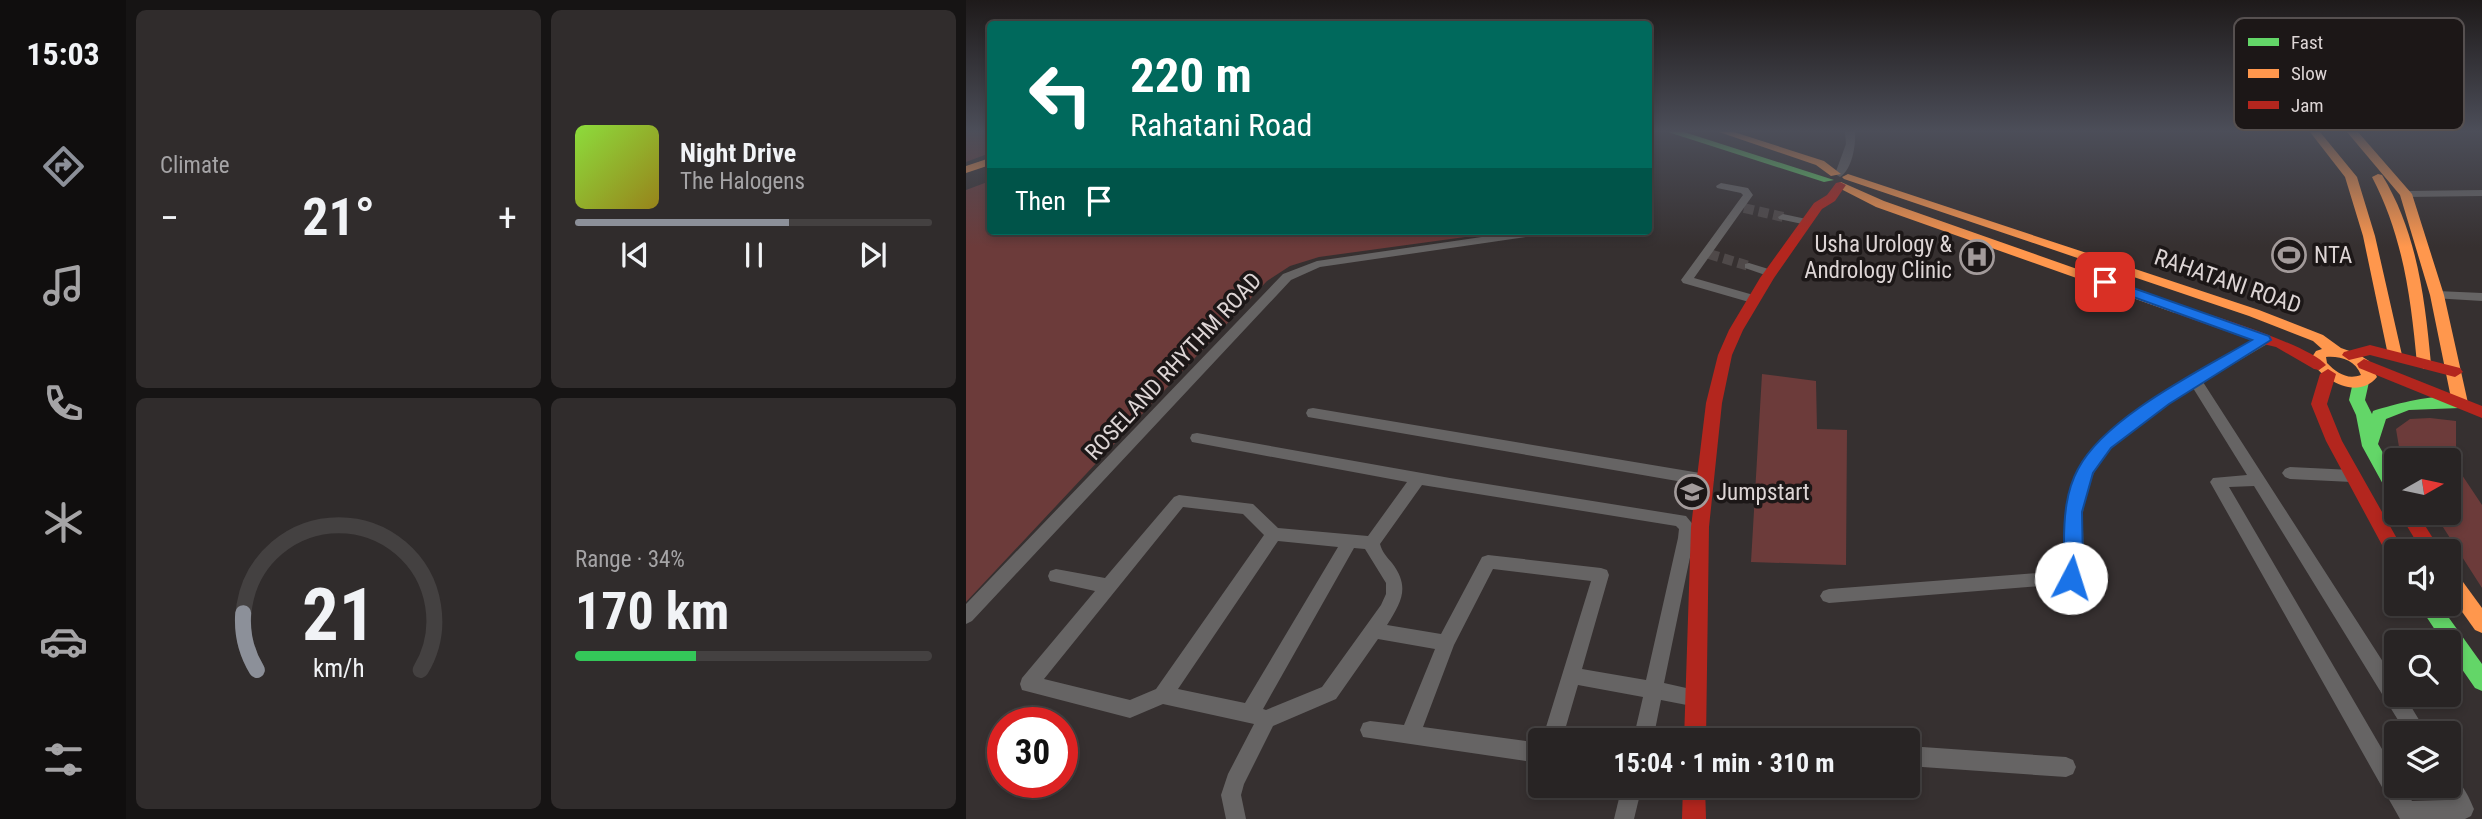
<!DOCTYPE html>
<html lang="en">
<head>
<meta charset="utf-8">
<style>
	:root { --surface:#282424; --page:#302c2c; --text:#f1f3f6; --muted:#a5a4a6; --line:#444141; --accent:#8c9099 }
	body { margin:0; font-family:"Roboto Condensed",sans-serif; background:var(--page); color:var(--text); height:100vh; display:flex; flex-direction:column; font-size:26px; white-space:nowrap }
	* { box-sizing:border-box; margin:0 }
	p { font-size:23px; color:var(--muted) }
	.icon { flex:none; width:38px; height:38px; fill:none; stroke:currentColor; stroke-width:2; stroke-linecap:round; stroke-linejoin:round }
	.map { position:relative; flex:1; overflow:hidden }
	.sheet { display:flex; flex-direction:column; gap:10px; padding:10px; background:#161414; width:840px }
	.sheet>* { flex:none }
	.hud { position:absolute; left:21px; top:21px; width:665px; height:214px; border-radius:7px; box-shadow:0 4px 10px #0003,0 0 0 2px var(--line); background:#00695c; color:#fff; overflow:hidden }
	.needle { width:46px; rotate:81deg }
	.controls { position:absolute; left:1418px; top:448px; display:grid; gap:14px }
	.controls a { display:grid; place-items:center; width:77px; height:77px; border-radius:7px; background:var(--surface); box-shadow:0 4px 10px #0003,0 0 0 2px var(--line); font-size:35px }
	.speed { position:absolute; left:21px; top:707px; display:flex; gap:14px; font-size:35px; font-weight:700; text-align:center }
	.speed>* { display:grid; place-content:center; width:91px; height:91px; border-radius:50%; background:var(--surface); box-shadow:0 4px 10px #0003,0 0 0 2px var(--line); line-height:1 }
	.speed .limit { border:10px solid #d22; background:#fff; color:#111 }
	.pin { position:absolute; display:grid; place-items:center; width:60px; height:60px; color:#fff; margin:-30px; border-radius:14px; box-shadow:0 4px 10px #0006 }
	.me { position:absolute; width:77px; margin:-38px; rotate:5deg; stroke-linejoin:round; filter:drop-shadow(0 0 5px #0008) }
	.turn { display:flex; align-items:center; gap:24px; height:147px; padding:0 28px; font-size:32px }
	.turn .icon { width:91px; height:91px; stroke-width:2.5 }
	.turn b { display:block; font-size:49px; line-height:60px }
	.then { display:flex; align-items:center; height:66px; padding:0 28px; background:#0003; gap:14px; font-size:26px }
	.big { font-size:52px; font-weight:700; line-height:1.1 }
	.sheet .widget { flex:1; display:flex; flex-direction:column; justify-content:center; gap:10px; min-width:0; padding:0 24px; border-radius:10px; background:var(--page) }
	.sheet .dial { align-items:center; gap:0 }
	.dial svg { height:182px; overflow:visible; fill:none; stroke:var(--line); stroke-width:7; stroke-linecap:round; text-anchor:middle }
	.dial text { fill:var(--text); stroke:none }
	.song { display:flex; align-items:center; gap:21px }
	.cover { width:84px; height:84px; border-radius:10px; background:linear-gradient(135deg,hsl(90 70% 55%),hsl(50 70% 35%)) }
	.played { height:7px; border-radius:4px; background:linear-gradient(90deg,var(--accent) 60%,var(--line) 60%) }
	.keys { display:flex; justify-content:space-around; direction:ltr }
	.heat { display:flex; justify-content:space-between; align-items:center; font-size:38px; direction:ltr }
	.charge { height:10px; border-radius:5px; background:linear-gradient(90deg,#34c759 34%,var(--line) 0) }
	.sheet .tiles { flex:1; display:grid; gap:10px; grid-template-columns:repeat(2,1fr) }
	.trip { position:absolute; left:562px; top:728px; width:392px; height:70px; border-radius:7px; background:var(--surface); box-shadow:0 4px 10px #0003,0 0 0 2px var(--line); font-weight:700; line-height:70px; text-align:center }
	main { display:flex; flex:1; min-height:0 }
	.tab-bar { display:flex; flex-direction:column; width:126px; justify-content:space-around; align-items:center; background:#100e0e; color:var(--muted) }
	.tab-bar .icon { width:49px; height:49px }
	.tab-bar .selected { color:var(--accent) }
	.tab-bar b { font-size:32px; color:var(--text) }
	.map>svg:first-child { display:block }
	.green { fill:#6c3b3a }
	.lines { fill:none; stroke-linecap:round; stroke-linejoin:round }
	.street-tunnel { stroke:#4f4949; stroke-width:10; stroke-dasharray:10 5; stroke-linecap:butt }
	.street { fill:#666464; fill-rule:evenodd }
	.fast { fill:#63d668; fill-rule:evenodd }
	.slow { fill:#ff974d; fill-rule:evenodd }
	.jam { fill:#b3261e; fill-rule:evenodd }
	.route { fill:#1a73e8; stroke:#114b97; stroke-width:2 }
	.labels { text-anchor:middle; stroke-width:7; stroke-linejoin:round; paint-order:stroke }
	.poi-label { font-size:23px; fill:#ddd5d5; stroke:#1c1717; text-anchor:start }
	.street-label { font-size:23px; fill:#ddd5d5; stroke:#1c1717 }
	.key { fill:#1c1717; stroke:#565050; stroke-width:2 }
	.key-label { font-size:19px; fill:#ddd5d5 }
</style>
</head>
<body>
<main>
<nav class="tab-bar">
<b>15:03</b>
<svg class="icon selected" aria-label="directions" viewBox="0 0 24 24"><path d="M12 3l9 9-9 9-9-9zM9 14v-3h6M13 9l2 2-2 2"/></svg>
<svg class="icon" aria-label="music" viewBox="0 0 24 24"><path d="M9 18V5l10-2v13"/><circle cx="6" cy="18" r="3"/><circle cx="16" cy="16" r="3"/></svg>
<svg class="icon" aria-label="phone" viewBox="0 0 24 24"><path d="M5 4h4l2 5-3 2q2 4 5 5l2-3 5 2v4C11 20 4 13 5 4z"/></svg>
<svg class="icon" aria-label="climate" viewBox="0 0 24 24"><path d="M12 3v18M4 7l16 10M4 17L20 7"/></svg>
<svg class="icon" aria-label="car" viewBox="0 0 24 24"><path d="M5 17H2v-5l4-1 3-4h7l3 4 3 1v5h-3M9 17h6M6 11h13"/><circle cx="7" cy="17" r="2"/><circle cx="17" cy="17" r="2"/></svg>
<svg class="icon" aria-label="filters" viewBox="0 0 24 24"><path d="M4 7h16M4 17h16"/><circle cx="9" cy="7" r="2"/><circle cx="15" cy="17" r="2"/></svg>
</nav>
<section class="sheet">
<div class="tiles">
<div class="widget"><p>Climate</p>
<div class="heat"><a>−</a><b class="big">21°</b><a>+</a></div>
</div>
<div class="widget">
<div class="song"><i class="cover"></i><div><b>Night Drive</b><p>The Halogens</p></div></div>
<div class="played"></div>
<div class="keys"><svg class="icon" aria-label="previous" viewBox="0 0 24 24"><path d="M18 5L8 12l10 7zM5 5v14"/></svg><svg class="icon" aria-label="pause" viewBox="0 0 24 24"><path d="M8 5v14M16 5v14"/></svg><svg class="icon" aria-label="next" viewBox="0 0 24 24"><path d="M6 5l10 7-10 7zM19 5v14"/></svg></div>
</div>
<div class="widget dial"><svg viewBox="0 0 100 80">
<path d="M14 69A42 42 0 1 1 86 69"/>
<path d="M14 69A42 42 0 0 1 8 44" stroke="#8c9099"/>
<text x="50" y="56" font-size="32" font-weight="700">21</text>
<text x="50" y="72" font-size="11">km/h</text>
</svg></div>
<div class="widget"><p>Range · 34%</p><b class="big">170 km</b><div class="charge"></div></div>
</div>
</section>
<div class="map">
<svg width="1516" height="819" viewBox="0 0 1516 819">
	<rect width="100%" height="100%" fill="#363030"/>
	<g class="green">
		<polygon points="0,132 24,132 24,153 0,162"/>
		<polygon points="24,181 24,231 543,231 353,257 324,266 301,281 0,602 0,190"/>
		<polygon points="796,374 850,381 851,429 881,430 880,565 785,562"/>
		<polygon points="1464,418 1490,421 1490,466 1516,505 1516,588 1468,513 1482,513 1482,460 1440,460 1433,447 1430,429 1444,419"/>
	</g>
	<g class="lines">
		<g class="street-tunnel">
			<polyline points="778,208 817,217"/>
			<polyline points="743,254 783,266"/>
		</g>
		<g class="street">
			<path d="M 879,132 L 889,132 C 890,145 886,170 874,177 L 869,174 L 880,144 Z"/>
			<polygon points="755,183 782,188 787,195 728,278 791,296 793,299 791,302 783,302 717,283 715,280 777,195 775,193 751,188 750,186"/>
			<polygon points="1516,190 1516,196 1440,197 1435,194 1440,191"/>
			<polygon points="817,214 845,220 846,222 841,225 813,219 812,217"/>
			<polygon points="557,231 587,231 581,234 354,267 325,280 6,621 0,624 0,604 317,274 351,261"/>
			<polygon points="783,263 809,271 811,273 805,277 779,268 779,264"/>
			<polygon points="1471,291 1516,293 1516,301 1467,298 1465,295 1467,292"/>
			<path d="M 1298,336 L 1303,337 L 1304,340 L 1303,343 L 1237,382 L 1430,682 L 1430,695 L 1438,695 L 1461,733 L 1440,733 L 1288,486 L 1263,487 L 1430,773 L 1430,786 L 1437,786 L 1446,801 L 1480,800 L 1473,786 L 1482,786 L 1482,774 C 1495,779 1503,797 1508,809 L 1505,816 L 1499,819 L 1434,819 L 1244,482 L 1247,478 L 1281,475 L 1227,388 C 1179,418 1121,450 1117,513 C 1116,535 1121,563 1111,583 L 863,603 L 857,601 L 854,596 L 857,591 L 863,589 L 1098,571 C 1103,543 1098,513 1106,486 C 1124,428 1202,390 1251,362 C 1266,353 1282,341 1298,336 Z"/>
			<polygon points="347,408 740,474 745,476 748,480 745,484 740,486 342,417 340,413 342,409"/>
			<path d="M 231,433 L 484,478 L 720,516 L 729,527 L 728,538 L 698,683 L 738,692 L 740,698 L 738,704 L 731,707 L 695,700 L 687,740 L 667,740 L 677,697 L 612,685 L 596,740 L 576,740 L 625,581 L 527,569 L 488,645 L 457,727 L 574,743 L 574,763 L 397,737 L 394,730 L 397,723 L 404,721 L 438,725 L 469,649 L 412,639 L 370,699 L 307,726 L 278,784 L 275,795 L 280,819 L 260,819 L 255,795 L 262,774 L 288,724 L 197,704 L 164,718 L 56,690 L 54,684 L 56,678 L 129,591 L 84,581 L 82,576 L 84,571 L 90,569 L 139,578 L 208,497 L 213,495 L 287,504 L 312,528 L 402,536 L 441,482 L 226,442 L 224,438 L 226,434 ZM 456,485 L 710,526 L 713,529 L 712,538 L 680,680 L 616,669 L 643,575 L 641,570 L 635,568 L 522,555 L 516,557 L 475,634 L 421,625 C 436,601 444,587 426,563 C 421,557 416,552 414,544 ZM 217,507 L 277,514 L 298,535 L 190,689 L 164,700 L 78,679 ZM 312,541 L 372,547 L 279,703 L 212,689 ZM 388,548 L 399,549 L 420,583 L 420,594 L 415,605 L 356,687 L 300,710 L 297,709 Z"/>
			<polygon points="1324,467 1386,470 1391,472 1394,476 1391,480 1386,482 1324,479 1319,477 1316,473 1319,469"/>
			<polygon points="942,746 1100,757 1107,760 1110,767 1107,774 1100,777 942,766"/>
			<polygon points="656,786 676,786 668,819 648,819"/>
		</g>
		<g class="fast">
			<polygon points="702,132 718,132 868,180 858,182"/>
			<path d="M 1395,377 L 1403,382 L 1399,400 L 1406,414 L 1407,411 C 1426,405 1488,387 1502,403 L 1494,408 L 1443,410 L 1420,419 L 1412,444 L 1430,476 L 1430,499 L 1424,497 L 1396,446 L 1390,415 L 1383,400 L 1387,382 Z"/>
			<polygon points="1452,604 1473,604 1516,664 1516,691 1509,688 1482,649 1482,642 1477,642"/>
		</g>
		<g class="slow">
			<polygon points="753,132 768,132 858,161 875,174 865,176 850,165"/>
			<polygon points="1344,132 1354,132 1391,177 1409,236 1436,355 1434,358 1429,360 1422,355 1397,236 1379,177"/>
			<polygon points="1381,132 1392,132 1446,194 1478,295 1502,403 1500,407 1488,407 1486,403 1464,295 1434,195"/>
			<polygon points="24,158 24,165 0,173 0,166"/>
			<path d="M 882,174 L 1293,310 L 1357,335 L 1375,348 L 1392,354 L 1403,361 L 1411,377 C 1391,401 1357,380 1344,360 L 1350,351 L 1356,349 L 1347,341 L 1283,316 L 878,179 L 876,177 ZM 1360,357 C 1375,356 1389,360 1395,375 C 1381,380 1371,373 1361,363 Z"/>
			<path d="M 1412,174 L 1416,175 C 1451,232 1459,299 1465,364 L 1458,369 L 1451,364 C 1445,298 1437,236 1406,177 Z"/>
			<polygon points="875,182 918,201 1219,307 1221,310 1219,313 1209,313 910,207 871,187 869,185"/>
			<polygon points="1482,569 1489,571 1516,608 1516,633 1509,630 1482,592"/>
		</g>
		<g class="jam">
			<polygon points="874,182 880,185 869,201 856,209 808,278 777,330 766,355 756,403 743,527 740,740 718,740 725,527 740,403 752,355 763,330 794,278 848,203 861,195 870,183"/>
			<path d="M 1214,306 C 1242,313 1345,346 1360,365 L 1353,370 L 1348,369 L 1310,347 L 1293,343 L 1209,313 L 1207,310 L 1209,307 Z"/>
			<polygon points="1404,345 1494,368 1497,372 1489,377 1404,355 1383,360 1376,355 1378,352"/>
			<polygon points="1398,359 1516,406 1516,418 1393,368 1391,364"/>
			<polygon points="1362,369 1370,374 1361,404 1376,441 1438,551 1430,551 1430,561 1423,558 1360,441 1345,404 1354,374"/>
			<polygon points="1433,513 1451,513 1475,551 1456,551"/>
			<polygon points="717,786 739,786 740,819 716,819"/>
		</g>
	</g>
	<linearGradient id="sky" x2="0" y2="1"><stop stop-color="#1e1a1a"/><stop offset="0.53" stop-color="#4c4e59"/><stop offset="1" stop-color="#4c4e59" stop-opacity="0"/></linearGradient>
	<rect width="1516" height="247" fill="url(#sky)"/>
	<path class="route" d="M 1139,278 L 1303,336 L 1305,340 L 1203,404 L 1145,448 L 1127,473 L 1116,512 L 1117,564 L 1111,583 L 1105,586 L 1098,583 C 1093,573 1098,554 1098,542 C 1098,517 1100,491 1112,469 C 1139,417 1235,370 1286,340 L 1134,285 L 1134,280 Z"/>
	<defs>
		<g id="stadium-ring" transform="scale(1.75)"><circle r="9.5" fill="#1c1717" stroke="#a39b9b" stroke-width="1.5"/><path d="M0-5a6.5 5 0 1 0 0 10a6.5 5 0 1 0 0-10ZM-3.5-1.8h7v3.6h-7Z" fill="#a39b9b"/></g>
		<g id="hospital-ring" transform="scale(1.75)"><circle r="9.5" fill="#1c1717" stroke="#a39b9b" stroke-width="1.5"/><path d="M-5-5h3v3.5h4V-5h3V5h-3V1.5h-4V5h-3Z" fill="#a39b9b"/></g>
		<g id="school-ring" transform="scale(1.75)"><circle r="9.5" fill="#1c1717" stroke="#a39b9b" stroke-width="1.5"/><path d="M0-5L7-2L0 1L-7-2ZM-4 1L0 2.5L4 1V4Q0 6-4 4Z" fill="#a39b9b"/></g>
	</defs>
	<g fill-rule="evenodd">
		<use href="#stadium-ring" x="1323" y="255"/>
		<use href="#hospital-ring" x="1011" y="257"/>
		<use href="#school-ring" x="726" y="492"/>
	</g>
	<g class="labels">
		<g class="poi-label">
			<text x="986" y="252" text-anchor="end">Usha Urology &amp;<tspan x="986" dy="26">Andrology Clinic</tspan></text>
			<text x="1348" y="263">NTA</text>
			<text x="750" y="500">Jumpstart</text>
		</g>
		<g class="street-label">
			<text transform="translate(1262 281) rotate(19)" y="8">RAHATANI ROAD</text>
			<text transform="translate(207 366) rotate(-47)" y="8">ROSELAND RHYTHM ROAD</text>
		</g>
	</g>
	<rect x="1268" y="18" width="230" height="112" rx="10" class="key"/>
	<rect x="1282" y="38" width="31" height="8" fill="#63d668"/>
	<rect x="1282" y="69" width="31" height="9" fill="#ff974d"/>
	<rect x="1282" y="101" width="31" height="8" fill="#b3261e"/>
	<g class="key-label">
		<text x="1325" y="49">Fast</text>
		<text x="1325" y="80">Slow</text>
		<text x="1325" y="112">Jam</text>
	</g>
</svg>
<div class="controls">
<a><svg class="needle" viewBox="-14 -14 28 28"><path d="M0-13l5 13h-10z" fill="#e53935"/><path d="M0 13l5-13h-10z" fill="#a5a4a6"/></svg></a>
<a><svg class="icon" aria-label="sound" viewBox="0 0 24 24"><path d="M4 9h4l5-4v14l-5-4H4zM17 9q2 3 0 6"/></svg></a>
<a><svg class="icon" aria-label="search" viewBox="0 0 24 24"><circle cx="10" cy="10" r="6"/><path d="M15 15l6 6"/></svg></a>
<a><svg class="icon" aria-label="layers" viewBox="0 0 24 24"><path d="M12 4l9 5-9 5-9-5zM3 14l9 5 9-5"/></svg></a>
</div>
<div class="speed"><div class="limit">30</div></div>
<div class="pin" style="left:1139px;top:282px;background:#d93025"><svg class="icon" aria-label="arrive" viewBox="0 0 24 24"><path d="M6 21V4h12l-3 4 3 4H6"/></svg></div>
<svg class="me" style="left:1105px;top:578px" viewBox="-20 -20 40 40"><circle r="19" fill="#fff"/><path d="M0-13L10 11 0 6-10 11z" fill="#1a73e8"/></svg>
<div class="trip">15:04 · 1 min · 310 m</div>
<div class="hud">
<div class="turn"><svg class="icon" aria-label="left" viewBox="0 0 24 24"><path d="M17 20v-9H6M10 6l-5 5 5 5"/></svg><div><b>220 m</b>Rahatani Road</div></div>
<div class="then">Then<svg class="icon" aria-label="arrive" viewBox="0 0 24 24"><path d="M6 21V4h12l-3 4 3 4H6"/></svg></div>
</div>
</div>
</main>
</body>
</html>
